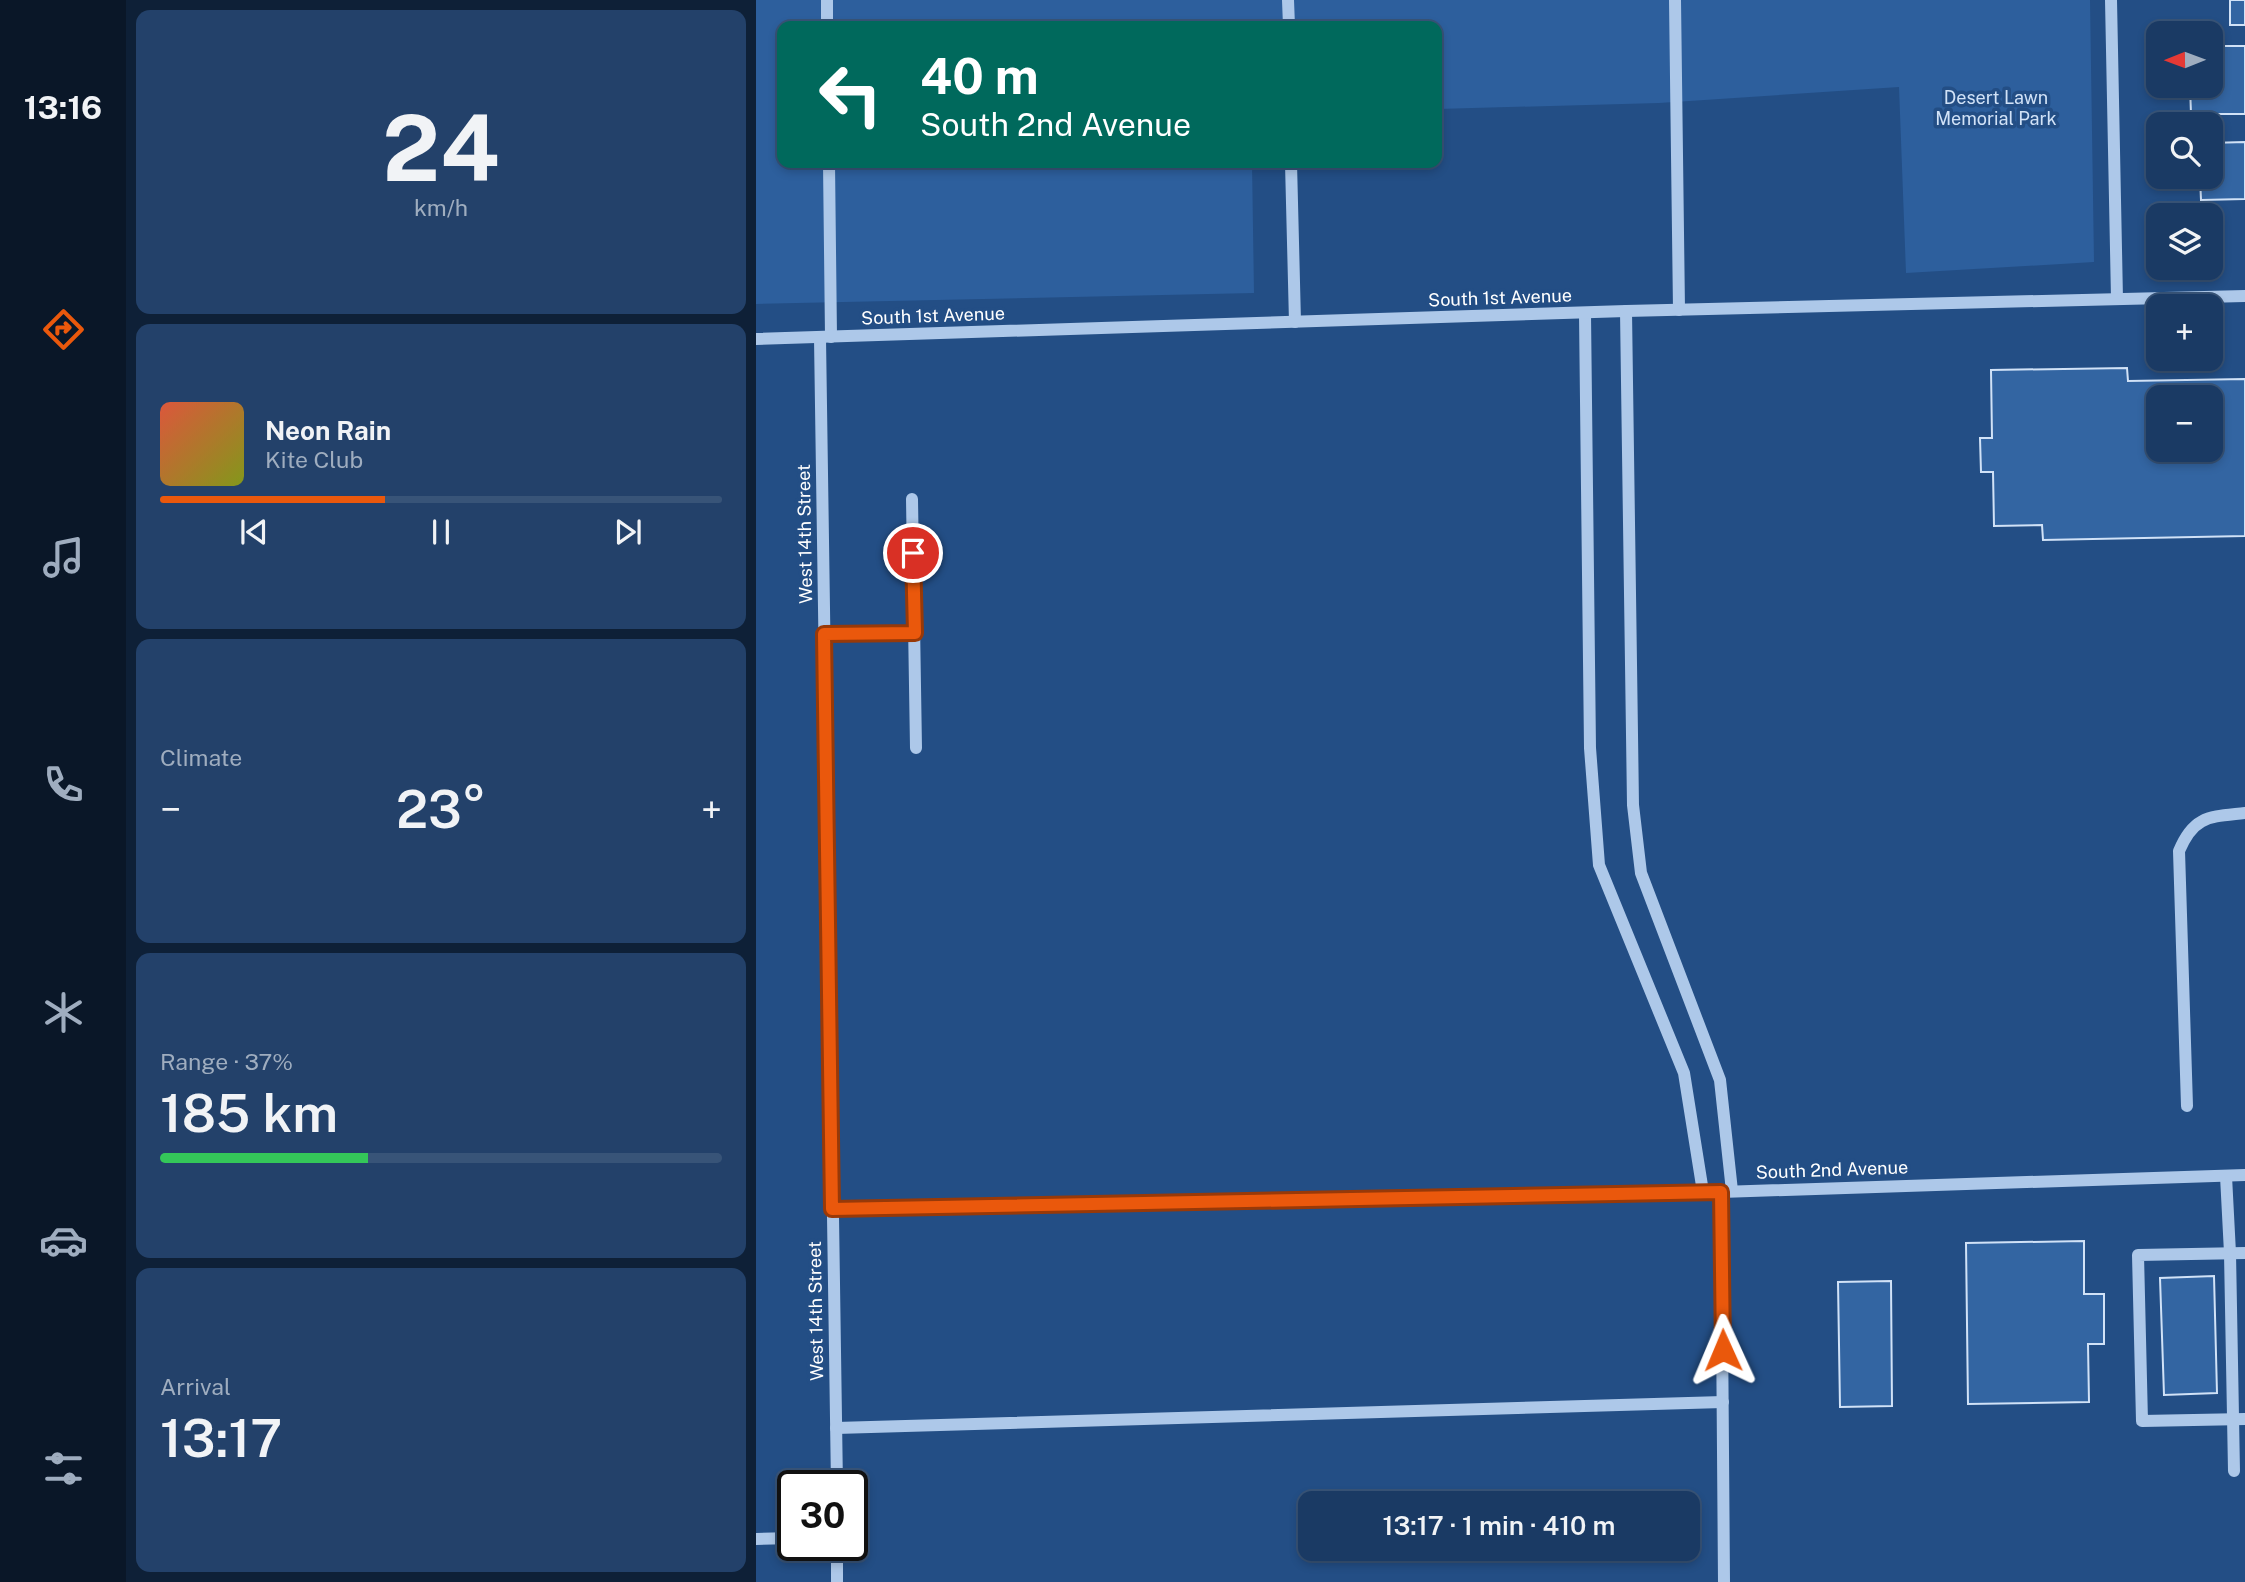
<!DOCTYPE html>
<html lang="en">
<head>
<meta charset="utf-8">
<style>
	:root { --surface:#1a3a64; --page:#23416a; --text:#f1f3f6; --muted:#9fadbf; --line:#385478; --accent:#ea580c }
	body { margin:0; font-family:"Public Sans",sans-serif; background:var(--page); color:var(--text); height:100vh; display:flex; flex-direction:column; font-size:26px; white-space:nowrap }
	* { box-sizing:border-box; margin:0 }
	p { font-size:23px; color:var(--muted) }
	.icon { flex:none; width:38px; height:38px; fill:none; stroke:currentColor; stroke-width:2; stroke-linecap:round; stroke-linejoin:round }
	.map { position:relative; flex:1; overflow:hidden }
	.panel { display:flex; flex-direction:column; gap:10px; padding:10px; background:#0e2037; width:630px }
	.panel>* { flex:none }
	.guide { position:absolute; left:21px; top:21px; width:665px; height:147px; border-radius:14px; box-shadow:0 4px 10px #0003,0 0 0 2px var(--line); background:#00695c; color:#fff; overflow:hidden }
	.needle { width:46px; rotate:269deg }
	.controls { position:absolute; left:1390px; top:21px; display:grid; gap:14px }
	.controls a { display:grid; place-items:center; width:77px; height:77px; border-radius:14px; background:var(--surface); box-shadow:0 4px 10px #0003,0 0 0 2px var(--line); font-size:35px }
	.speed { position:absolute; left:21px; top:1470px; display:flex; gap:14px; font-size:35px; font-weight:700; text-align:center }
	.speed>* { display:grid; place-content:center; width:91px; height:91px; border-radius:50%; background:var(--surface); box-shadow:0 4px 10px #0003,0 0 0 2px var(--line); line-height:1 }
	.speed .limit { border:4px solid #111; border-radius:10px; background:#fff; color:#111 }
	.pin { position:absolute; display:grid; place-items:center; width:60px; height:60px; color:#fff; margin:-30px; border:4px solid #fff; border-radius:50%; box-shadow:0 2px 7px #0007 }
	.me { position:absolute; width:77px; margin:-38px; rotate:359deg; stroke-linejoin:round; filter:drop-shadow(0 0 5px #0008) }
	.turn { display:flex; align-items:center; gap:24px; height:147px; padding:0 28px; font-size:32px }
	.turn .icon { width:91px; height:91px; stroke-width:2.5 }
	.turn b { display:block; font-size:49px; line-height:60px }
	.big { font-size:52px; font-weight:600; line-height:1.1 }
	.panel .card { flex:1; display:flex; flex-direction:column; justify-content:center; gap:10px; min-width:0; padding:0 24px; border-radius:14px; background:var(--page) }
	.panel .dial { align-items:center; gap:0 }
	.dial b { font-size:91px; line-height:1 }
	.song { display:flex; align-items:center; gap:21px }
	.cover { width:84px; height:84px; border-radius:10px; background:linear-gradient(135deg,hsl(10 70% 55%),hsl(70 70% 35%)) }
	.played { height:7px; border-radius:4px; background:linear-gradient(90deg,var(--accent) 40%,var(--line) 40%) }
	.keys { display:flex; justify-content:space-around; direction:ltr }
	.heat { display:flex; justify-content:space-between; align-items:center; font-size:38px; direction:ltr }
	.charge { height:10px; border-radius:5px; background:linear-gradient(90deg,#34c759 37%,var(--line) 0) }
	.trip { position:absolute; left:542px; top:1491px; width:402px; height:70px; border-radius:14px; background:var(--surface); box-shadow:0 4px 10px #0003,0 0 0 2px var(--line); font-weight:600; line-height:70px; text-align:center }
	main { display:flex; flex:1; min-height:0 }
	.dock { display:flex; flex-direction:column; width:126px; justify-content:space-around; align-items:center; background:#0a1728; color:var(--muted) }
	.dock .icon { width:49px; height:49px }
	.dock .on { color:var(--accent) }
	.dock b { font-size:32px; color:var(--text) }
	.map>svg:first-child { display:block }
	.green { fill:#2d5f9d }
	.building { fill:#3365a2; stroke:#d1e2f7; stroke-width:2; fill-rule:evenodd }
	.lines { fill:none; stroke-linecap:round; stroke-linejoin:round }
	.minor { stroke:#adc8e9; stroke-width:12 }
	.route-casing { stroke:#983908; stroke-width:18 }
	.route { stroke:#ea580c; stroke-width:12 }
	.labels { text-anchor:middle; stroke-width:7; stroke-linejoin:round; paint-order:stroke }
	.park-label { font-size:18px; fill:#d1e2f7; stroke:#234e85 }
	.street-label { font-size:18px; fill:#fff; stroke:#234e85 }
</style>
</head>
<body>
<main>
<nav class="dock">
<b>13:16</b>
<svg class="icon on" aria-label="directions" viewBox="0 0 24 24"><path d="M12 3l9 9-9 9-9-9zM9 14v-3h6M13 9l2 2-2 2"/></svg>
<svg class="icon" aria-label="music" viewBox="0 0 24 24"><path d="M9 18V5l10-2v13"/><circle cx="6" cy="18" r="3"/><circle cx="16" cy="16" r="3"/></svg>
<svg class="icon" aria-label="phone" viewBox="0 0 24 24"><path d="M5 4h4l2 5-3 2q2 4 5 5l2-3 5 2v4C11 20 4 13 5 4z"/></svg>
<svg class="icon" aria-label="climate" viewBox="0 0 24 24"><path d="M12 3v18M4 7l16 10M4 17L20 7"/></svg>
<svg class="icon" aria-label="car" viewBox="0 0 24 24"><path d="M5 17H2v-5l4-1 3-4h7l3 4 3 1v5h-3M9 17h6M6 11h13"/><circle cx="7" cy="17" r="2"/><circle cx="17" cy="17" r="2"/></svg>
<svg class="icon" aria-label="filters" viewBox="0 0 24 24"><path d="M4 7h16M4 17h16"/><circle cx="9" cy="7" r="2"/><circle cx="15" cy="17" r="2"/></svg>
</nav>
<section class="panel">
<div class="card dial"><b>24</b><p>km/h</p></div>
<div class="card">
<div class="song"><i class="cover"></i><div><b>Neon Rain</b><p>Kite Club</p></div></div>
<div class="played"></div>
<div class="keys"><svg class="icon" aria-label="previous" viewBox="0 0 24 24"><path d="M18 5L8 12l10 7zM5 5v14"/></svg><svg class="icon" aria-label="pause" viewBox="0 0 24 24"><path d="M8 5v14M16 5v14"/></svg><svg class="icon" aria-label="next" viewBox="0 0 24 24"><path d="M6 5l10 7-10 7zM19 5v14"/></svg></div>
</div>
<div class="card"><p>Climate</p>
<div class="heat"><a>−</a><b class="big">23°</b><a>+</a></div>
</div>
<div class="card"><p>Range · 37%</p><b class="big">185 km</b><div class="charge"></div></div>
<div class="card"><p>Arrival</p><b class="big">13:17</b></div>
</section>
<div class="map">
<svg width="1489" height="1582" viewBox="0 0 1489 1582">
	<rect width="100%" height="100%" fill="#234e85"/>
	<polygon class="green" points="0,0 1334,0 1338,262 1150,273 1143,87 903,103 681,109 681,26 26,26 26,163 496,163 498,293 0,304"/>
	<g class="building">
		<rect x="1474" y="0" width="15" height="25"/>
		<polygon points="1454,46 1489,46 1489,114 1435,114 1434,86 1454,86"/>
		<polygon points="1489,142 1489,199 1445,200 1444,177 1454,177 1454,143"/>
		<path d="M 1371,368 L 1372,381 L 1489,379 L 1489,536 L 1287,540 L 1286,525 L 1238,526 L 1237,472 L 1225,472 L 1224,438 L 1236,438 L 1235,370 ZM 1402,397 L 1454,397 L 1454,450 L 1402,450 Z"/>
		<polygon points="1328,1241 1328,1294 1348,1294 1348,1344 1332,1344 1333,1402 1212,1404 1210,1243"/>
		<polygon points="1458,1276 1461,1393 1408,1395 1404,1278"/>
		<polygon points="1135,1281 1136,1406 1084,1407 1082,1282"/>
	</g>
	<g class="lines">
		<g class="minor">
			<polyline points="71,0 71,26"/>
			<polyline points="532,0 533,26"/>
			<polyline points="919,0 923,310"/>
			<polyline points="1355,0 1361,299"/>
			<polyline points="73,163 75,337"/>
			<polyline points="535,163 539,322"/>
			<polyline points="870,311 877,805 885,873 964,1080 976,1191"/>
			<polyline points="829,314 834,748 843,865 928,1073 947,1192"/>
			<polyline points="64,338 81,1486"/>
			<polyline points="0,339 870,311 1489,296"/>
			<polyline points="156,499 160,748"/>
			<polyline points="68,634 159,633"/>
			<path d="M 1431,1106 L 1423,851 C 1438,815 1454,817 1489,813"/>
			<polyline points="1470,1176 1474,1253 1478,1471"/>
			<polyline points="965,1192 968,1582"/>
			<polyline points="76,1209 965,1192 1489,1175"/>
			<polyline points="1489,1253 1382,1255 1386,1421 1489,1419"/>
			<polyline points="80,1428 967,1402"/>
			<polyline points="0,1539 37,1538"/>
			<polyline points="81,1582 81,1545"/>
		</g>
	</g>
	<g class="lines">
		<g class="route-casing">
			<polyline id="route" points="157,553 159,633 68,634 76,1209 965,1192 967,1350"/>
		</g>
		<use href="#route" class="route"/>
	</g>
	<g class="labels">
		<g class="park-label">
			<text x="1240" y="104">Desert Lawn<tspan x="1240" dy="21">Memorial Park</tspan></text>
		</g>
		<g class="street-label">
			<text transform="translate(744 298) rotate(-2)" y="6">South 1st Avenue</text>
			<text transform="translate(177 316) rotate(-2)" y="6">South 1st Avenue</text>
			<text transform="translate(49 534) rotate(-91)" y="6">West 14th Street</text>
			<text transform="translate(1076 1170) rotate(-2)" y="6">South 2nd Avenue</text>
			<text transform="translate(60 1311) rotate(-91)" y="6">West 14th Street</text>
		</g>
	</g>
</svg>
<div class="controls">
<a><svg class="needle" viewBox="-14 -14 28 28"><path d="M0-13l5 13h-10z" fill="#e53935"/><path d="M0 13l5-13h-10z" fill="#9fadbf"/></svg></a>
<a><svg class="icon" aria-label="search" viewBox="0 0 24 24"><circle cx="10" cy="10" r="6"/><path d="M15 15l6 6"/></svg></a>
<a><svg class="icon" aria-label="layers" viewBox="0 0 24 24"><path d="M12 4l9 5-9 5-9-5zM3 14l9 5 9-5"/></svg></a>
<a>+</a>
<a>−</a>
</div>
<div class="speed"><div class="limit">30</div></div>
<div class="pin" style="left:157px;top:553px;background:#d93025"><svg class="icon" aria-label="arrive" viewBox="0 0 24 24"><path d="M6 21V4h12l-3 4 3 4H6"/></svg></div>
<svg class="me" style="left:967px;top:1350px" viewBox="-20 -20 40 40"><path d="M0-17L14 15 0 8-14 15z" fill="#ea580c" stroke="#fff" stroke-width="4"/></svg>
<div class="trip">13:17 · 1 min · 410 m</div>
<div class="guide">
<div class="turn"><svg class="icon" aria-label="left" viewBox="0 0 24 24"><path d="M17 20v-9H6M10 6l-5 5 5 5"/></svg><div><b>40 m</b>South 2nd Avenue</div></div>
</div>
</div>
</main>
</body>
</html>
